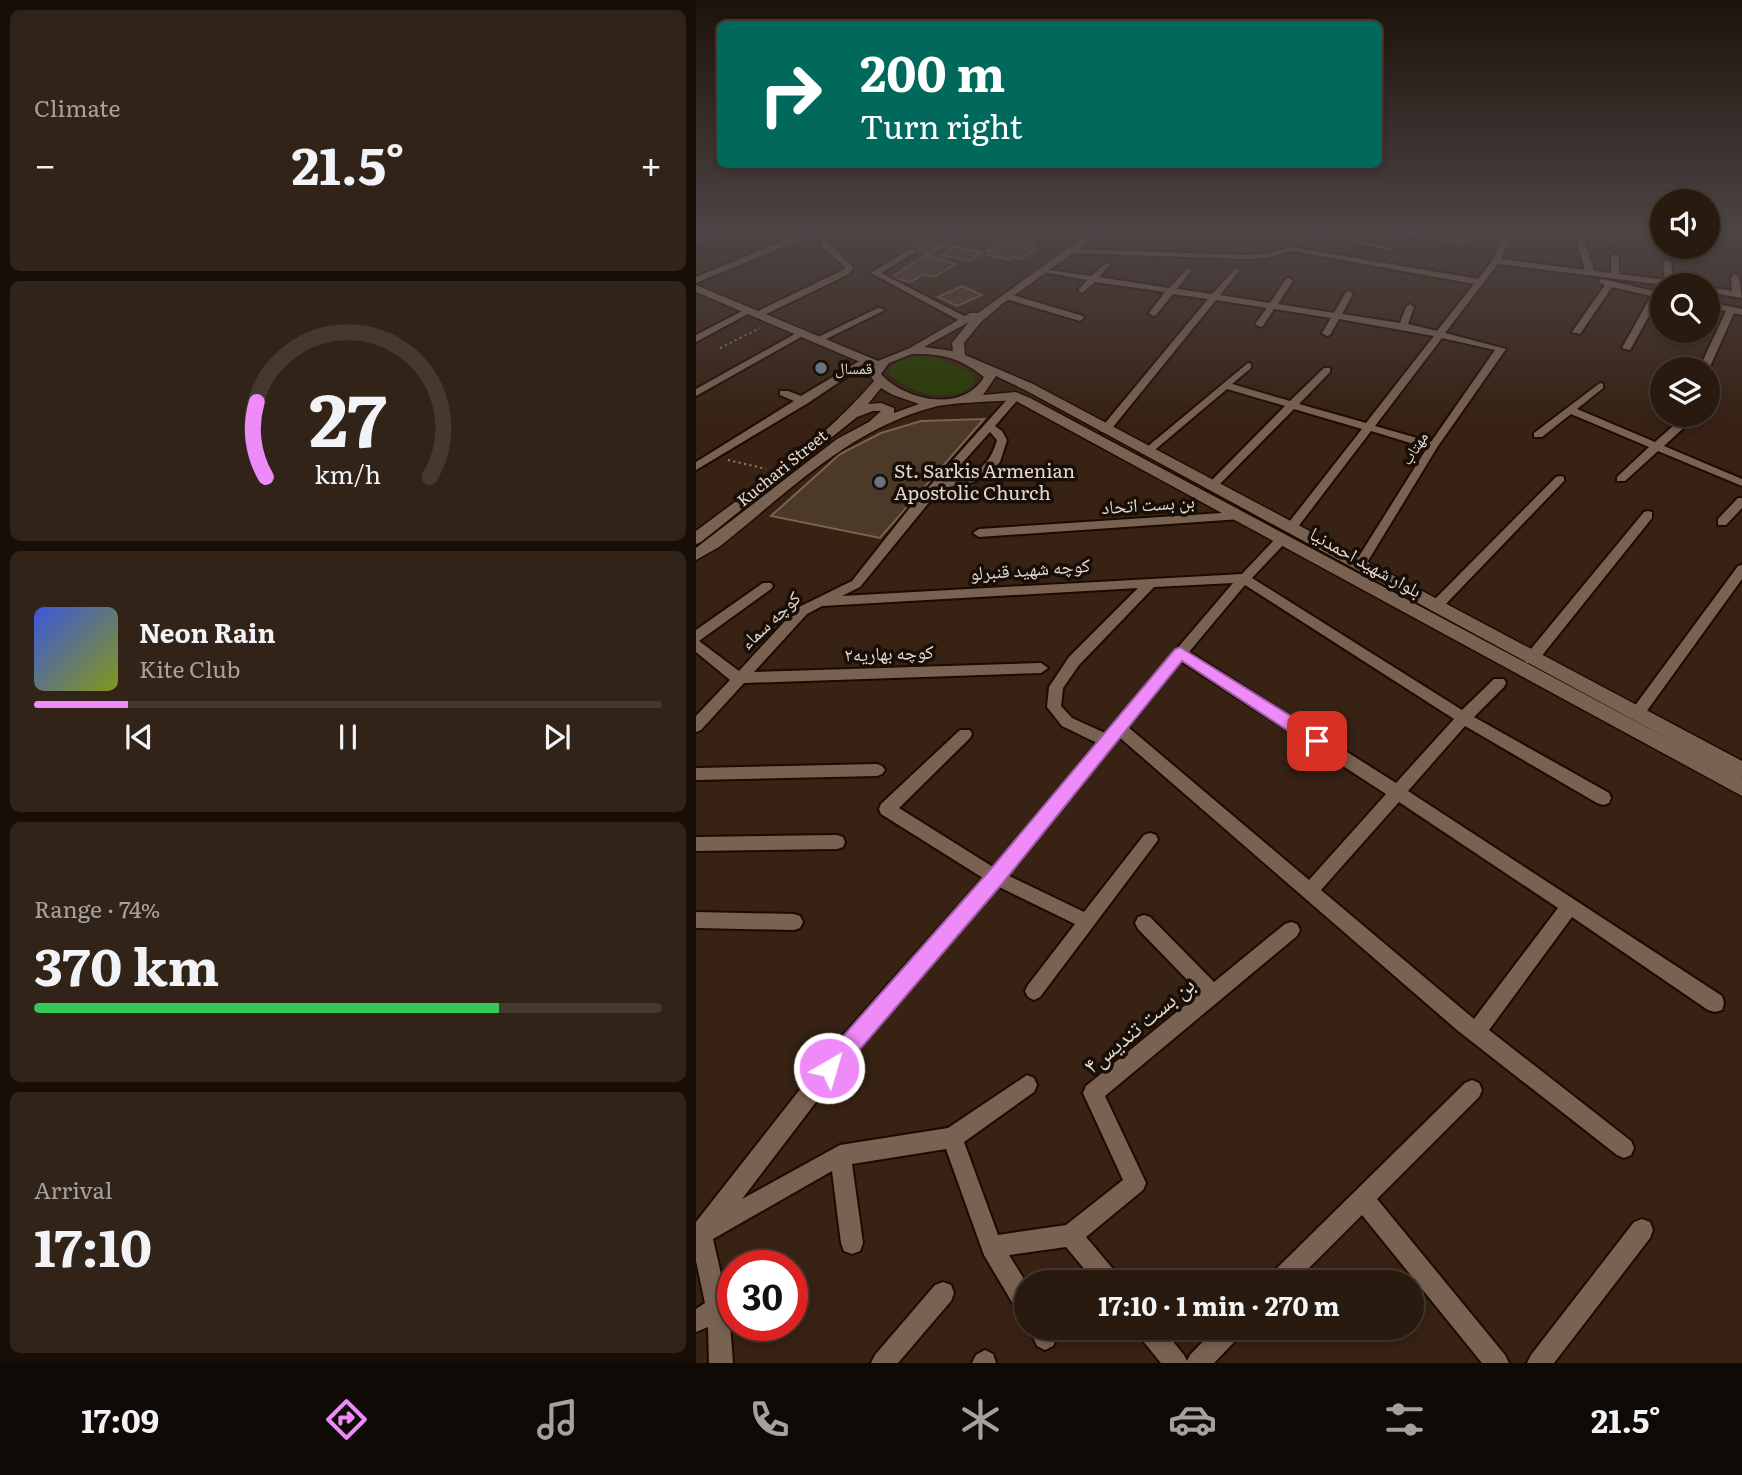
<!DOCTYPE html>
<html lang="en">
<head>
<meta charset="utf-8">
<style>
	:root { --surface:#291a0f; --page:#312318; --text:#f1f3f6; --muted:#a5a19e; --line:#45382f; --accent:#ee8bf8 }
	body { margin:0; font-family:Literata,"Noto Naskh Arabic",serif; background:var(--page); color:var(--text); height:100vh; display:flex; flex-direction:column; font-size:26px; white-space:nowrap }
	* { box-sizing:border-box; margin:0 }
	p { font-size:23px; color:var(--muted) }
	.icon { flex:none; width:38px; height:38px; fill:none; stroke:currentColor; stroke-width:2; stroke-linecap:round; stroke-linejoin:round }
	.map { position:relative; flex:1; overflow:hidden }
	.side { display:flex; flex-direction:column; gap:10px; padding:10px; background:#170e08; width:696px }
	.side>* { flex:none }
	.guide { position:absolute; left:21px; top:21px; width:665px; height:147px; border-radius:10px; box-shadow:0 4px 10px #0003,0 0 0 2px var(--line); background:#00695c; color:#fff; overflow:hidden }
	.controls { position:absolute; left:954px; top:189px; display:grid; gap:14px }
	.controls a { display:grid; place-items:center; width:70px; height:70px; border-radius:50%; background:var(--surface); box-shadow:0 4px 10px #0003,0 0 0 2px var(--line); font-size:35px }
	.speed { position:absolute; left:21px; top:1250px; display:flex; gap:14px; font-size:35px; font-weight:700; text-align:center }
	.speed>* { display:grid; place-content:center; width:91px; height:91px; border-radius:50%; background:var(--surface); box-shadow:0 4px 10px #0003,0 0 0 2px var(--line); line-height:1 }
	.speed .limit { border:10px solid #d22; background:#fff; color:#111 }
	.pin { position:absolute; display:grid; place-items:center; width:60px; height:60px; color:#fff; margin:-30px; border-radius:14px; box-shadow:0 4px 10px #0006 }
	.me { position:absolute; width:77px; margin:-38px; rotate:38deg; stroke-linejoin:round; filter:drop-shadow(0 0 5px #0008) }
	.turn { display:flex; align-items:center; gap:24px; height:147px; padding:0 28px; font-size:32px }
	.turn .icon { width:91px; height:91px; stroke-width:2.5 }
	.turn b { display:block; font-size:49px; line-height:60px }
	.big { font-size:52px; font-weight:700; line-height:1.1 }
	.side .widget { flex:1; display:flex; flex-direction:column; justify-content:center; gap:10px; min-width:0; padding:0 24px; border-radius:10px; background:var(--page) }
	.side .dial { align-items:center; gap:0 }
	.dial svg { height:182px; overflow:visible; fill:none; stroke:var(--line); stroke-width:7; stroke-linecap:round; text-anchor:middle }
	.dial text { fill:var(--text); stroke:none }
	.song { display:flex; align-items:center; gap:21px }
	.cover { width:84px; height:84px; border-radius:10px; background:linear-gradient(135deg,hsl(230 70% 55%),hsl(70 70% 35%)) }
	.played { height:7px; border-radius:4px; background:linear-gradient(90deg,var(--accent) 15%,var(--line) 15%) }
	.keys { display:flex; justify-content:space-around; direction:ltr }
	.heat { display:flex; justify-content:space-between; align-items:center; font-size:38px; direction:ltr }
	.charge { height:10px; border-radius:5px; background:linear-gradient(90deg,#34c759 74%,var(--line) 0) }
	.trip { position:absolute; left:318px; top:1270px; width:410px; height:70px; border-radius:35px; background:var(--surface); box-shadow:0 4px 10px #0003,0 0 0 2px var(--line); font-weight:700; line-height:70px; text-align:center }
	.menu { display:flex; height:112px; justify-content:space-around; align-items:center; background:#100a06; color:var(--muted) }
	.menu .icon { width:49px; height:49px }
	.menu .active { color:var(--accent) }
	.menu b { font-size:32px; color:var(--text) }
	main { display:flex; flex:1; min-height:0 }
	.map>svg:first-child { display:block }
	.green { fill:#273c00 }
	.building { fill:#4c3927; stroke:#796351; stroke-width:2 }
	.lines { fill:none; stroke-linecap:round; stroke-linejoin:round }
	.minor-casing { stroke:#1d0b01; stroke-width:4 }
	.secondary-casing { stroke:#1d0b01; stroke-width:3 }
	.path { stroke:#8d7c70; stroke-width:2; stroke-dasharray:2 3.5; stroke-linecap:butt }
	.minor { fill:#7a6252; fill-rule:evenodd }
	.secondary { fill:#7a6252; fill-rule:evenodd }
	.route { fill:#ee8bf8; stroke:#9b5aa1; stroke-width:2 }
	.worship-dot { fill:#6b7280; stroke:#170e08; stroke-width:2.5 }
	.labels { text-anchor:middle; stroke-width:7; stroke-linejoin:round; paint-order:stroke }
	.far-poi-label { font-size:16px; fill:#e4d7cd; stroke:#170e08; text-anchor:start }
	.far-street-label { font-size:16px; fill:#e4d7cd; stroke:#170e08 }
	.poi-label { font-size:19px; fill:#e4d7cd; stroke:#170e08; text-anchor:start }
	.street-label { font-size:19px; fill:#e4d7cd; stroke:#170e08 }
	.near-street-label { font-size:23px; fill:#e4d7cd; stroke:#170e08 }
</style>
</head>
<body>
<main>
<section class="side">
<div class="widget"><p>Climate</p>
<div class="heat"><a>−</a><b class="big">21.5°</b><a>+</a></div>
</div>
<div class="widget dial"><svg viewBox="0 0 100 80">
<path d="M14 69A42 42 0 1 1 86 69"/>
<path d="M14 69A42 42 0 0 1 10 36" stroke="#ee8bf8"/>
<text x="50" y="56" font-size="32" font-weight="700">27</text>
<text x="50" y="72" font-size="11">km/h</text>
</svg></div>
<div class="widget">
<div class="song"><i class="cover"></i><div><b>Neon Rain</b><p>Kite Club</p></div></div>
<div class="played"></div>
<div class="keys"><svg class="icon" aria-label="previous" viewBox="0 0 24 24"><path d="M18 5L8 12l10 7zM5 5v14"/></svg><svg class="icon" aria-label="pause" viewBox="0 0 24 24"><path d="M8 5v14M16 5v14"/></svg><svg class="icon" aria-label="next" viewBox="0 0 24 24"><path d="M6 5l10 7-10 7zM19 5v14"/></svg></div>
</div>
<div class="widget"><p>Range · 74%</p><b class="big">370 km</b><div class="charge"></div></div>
<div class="widget"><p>Arrival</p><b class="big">17:10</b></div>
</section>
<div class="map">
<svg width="1046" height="1363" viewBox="0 0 1046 1363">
	<rect width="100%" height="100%" fill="#372214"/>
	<path class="green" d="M 233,354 L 276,373 L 279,379 L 277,385 C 254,406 214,394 194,374 L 195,367 L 205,359 Z"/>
	<g class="building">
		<polygon points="250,230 290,230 282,235 271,233 246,247 228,243"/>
		<polygon points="317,239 338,244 333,247 340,249 325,259 318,257 313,260 292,255 297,252 290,251 305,241 312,242"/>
		<polygon points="221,242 245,248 235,254 211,248"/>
		<polygon points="259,246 286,253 273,261 246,255"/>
		<polygon points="229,255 260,264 238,277 227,274 215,282 195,278"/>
		<polygon points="266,286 286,295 261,306 242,297"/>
		<polygon points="288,419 184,538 75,516 144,454 185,433 225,421"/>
	</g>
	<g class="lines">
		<g class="minor-casing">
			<g id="minor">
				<polygon points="21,230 33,230 0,244 0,239"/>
				<polygon points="113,230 130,230 134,244 157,267 153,274 66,316 60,316 60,312 147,270 149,267 127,247 123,232 0,283 0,277"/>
				<polygon points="604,230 620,230 699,249 695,251"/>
				<polygon points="705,230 766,240 771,230 779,230 773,243 769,245 707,235 703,233"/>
				<path d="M 810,230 L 818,230 L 805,259 L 889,270 L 877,230 L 885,230 L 898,271 L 915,273 L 915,256 L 919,254 L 923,256 L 923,274 L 969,280 L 967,262 L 971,260 L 975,262 L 977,281 L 991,285 L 969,285 L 802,264 L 749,333 L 810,349 L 742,446 L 667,569 L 663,570 L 657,566 L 731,448 L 675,431 L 598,532 L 590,532 L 590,526 L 666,429 L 598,409 L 519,489 L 511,489 L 511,485 L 589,406 L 531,389 L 454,454 L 446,454 L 445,452 L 552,363 L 555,364 L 555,368 L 536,384 L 594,401 L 628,368 L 634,368 L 634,372 L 603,404 L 670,423 L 738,336 L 643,319 L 634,335 L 631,336 L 626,333 L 635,318 L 578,309 L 567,326 L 564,327 L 559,324 L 571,308 L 520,300 L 413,432 L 405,432 L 405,428 L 512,299 L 477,294 L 460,315 L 457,316 L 453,313 L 469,292 L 399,282 L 386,293 L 382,290 L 391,280 L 342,271 L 346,269 L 395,276 L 410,263 L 414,265 L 403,277 L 473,288 L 492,268 L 496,270 L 481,289 L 516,294 L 540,268 L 544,270 L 524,295 L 574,303 L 590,279 L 593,278 L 597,281 L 582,304 L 638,313 L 650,292 L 653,291 L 657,294 L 646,314 L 704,323 L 710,307 L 714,304 L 718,307 L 712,324 L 741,331 L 778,284 L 596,251 L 569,258 L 551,259 L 374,253 L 370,251 L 374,249 L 551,255 L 569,254 L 596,247 L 782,279 L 796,261 ZM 746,338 L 799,350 L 735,442 L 679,426 Z"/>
				<polygon points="922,230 931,230 919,244 913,244 913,240"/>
				<polygon points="1012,230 1016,230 1016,231 1012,233"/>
				<polygon points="1038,230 1046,230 1046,233 1039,232"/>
				<polygon points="992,247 1000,247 990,258 984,258 984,254"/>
				<polygon points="214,249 221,251 185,273 272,318 272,322 266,322 175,273"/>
				<polygon points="1039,274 1043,277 1046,298 1012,292 1012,287 1036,291 1035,277"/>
				<polygon points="906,279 966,293 966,299 963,298 934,350 926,348 955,296 916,287 884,334 876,332 909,285 902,282"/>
				<polygon points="310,293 387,316 388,318 384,321 307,298 306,296"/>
				<polygon points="1012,302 1046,309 1046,315 1038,313 1012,371 1003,369 1030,311 1012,307"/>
				<polygon points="52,308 59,310 0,342 0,335"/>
				<polygon points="182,308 189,310 126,341 118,339"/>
				<polygon points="104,331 112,333 0,396 0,389"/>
				<polygon points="170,357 173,358 173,362 112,403 0,470 0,462 98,401 84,395 84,391 92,391 105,396"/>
				<polygon points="904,383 907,384 907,388 881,409 959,442 986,418 994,418 994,422 968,446 1046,479 1046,486 962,451 929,481 921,481 921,477 953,447 875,414 846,437 838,437 838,433"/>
				<path d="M 320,393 L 325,396 L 299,426 L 306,431 L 311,440 L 304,462 L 295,471 L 278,482 L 244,489 L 164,587 L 146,596 L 546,574 L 581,537 L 589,537 L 591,540 L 589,543 L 556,578 L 766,710 L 798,679 L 808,679 L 810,683 L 808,687 L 778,717 L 913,793 L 915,798 L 913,803 L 907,805 L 901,803 L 769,726 L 712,791 L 1026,996 L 1028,1003 L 1026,1010 L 1019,1012 L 1012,1010 L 876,917 L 793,1030 L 935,1141 L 938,1148 L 935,1155 L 928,1158 L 921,1155 L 761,1030 L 423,737 L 311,875 L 388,912 L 448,835 L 454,833 L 460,835 L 462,840 L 344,997 L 338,1000 L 332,997 L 329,991 L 332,985 L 379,924 L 301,886 L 156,1055 L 46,1199 L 144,1145 L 252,1128 L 331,1075 L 338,1078 L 341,1085 L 338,1092 L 268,1142 L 302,1235 L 370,1225 L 427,1180 L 387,1093 L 390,1086 L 504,993 L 442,929 L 439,923 L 442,917 L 448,915 L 454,917 L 518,982 L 589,924 L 595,922 L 601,924 L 604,930 L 601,936 L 409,1096 L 450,1183 L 447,1190 L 390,1237 L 422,1275 L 425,1283 L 400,1283 L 370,1247 L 313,1255 L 331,1284 L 331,1317 L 323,1314 L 288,1255 L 250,1149 L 156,1164 L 167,1243 L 164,1251 L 156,1254 L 148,1251 L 145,1243 L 136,1171 L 17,1239 L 33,1309 L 37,1363 L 13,1363 L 12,1327 L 0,1332 L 0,1309 L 9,1303 L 0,1261 L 0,1222 L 142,1041 L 287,878 L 185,814 L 183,809 L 185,804 L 264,730 L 274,730 L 276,734 L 274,738 L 203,808 L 297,867 L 401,743 L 366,726 L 351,707 L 353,687 L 373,657 L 442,588 L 126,606 L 111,614 L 58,672 L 345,663 L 352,668 L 345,673 L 48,683 L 5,730 L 0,732 L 0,716 L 34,680 L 0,652 L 0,630 L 67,583 L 75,583 L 77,586 L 75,589 L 3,641 L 43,671 L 101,608 L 156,581 L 212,510 L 316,394 ZM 294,432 L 301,440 C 294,467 277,477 250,481 ZM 537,583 L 409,733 L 376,718 L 365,706 L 367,688 L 383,665 L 458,587 ZM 549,585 L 758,719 L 700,783 L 493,652 ZM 485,661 L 690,794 L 613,880 L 432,727 ZM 703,802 L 862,908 L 778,1019 L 625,890 Z"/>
				<polygon points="864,476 868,477 868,481 744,610 734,610 733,607 734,604 860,477"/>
				<polygon points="1042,498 1046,498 1046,508 1030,525 1022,525 1022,519"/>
				<polygon points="952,511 956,512 956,518 840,663 830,663 828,659 830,655 948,512"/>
				<polygon points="541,512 547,516 545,519 283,537 277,533 283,529"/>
				<polygon points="1046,565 1046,579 945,719 935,719 933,715 935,711 1042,566"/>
				<polygon points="181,764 186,766 189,770 186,774 181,776 0,780 0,768"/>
				<polygon points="141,835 147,837 149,842 147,847 141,849 0,851 0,837"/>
				<polygon points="0,912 98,914 104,916 107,922 104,928 98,930 0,928"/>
				<polygon points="776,1080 783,1083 786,1090 783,1097 681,1199 809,1355 813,1363 786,1363 666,1215 598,1283 571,1283 574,1275 769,1083"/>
				<polygon points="946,1219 954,1222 957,1230 954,1238 858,1363 831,1363 835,1355 938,1222"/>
				<polygon points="247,1282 255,1285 258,1293 255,1301 202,1363 175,1363 179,1355 239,1285"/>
				<polygon points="333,1328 356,1328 361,1338 357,1346 349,1350 341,1346"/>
				<polygon points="440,1328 466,1328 488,1355 491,1361 494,1355 520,1328 547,1328 544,1336 518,1363 465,1363 443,1336"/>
				<polygon points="289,1350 297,1354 300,1363 276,1363 280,1355"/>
			</g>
		</g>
		<g class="secondary-casing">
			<path id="secondary" d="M 397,230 L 409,230 L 306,304 L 285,322 L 268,343 L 269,355 L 337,384 L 1046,761 L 1046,778 L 1042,776 L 1046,778 L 1046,796 L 318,400 C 295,402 259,402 238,407 C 153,429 90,494 23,547 L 0,560 L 0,548 L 141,439 L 173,422 L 185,411 L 177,411 L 161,417 L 5,542 L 0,544 L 0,531 C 62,484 128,440 178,381 L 173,374 L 176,367 L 0,292 L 0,285 L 182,361 L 214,348 L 274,313 L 282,313 ZM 273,322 L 256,343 L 257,351 L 228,347 ZM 216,354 C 245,353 265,358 288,377 C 267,413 209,401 185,374 L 193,363 ZM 300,376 L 329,390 L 980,743 L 336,399 L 320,392 L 287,395 ZM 185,388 L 197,395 L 223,404 L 198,413 L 198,408 L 185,403 L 172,404 Z"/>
		</g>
		<g class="path">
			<polyline points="24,348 64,328"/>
			<polyline points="32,460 70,469"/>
		</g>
		<use href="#minor" class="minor"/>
		<use href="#secondary" class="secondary"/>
	</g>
	<linearGradient id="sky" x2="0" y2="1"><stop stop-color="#1e130b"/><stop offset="0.55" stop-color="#4d4445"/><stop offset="1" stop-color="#4d4445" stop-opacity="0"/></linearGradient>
	<rect width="1046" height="421" fill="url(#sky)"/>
	<polygon class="route" points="484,647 627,736 630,741 627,746 615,746 486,661 306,884 141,1076 133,1079 125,1076 122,1068 125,1061 293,871 479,649"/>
	<g class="worship-dot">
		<circle cx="125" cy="368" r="7"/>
		<circle cx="184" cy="482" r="7"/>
	</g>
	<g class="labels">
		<g class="far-poi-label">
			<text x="139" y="374">قمسال</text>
		</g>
		<g class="far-street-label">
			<text transform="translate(718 448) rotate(-57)" y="6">مهتاب</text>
			<text transform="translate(86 468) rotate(-39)" y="6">Kuchari Street</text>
		</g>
		<g class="poi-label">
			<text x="198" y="478">St. Sarkis Armenian<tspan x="198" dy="22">Apostolic Church</tspan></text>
		</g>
		<g class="street-label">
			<text transform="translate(452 504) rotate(-4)" y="7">بن بست اتحاد</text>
			<text transform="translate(670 562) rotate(29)" y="7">بلوار شهید احمدنیا</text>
			<text transform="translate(334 569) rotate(-4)" y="7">کوچه شهید قنبرلو</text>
			<text transform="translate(74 620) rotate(-43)" y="7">کوچه سماء</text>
			<text transform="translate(193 653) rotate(-2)" y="7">کوچه بهاریه۲</text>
		</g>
		<g class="near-street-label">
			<text transform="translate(443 1025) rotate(-40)" y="8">بن بست تندیس۴</text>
		</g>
	</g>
</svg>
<div class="controls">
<a><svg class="icon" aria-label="sound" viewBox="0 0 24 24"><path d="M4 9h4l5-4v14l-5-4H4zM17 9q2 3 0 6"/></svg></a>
<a><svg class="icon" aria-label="search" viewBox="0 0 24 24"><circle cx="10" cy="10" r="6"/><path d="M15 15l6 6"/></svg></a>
<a><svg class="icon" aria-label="layers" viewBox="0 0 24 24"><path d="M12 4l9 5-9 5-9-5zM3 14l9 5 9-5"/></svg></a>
</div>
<div class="speed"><div class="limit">30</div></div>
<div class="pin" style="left:621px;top:741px;background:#d93025"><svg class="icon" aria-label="arrive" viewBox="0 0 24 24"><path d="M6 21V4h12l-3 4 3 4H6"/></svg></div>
<svg class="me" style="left:133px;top:1068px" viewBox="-20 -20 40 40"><circle r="17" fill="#ee8bf8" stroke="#fff" stroke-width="3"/><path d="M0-11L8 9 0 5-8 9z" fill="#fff"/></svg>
<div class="trip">17:10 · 1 min · 270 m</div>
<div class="guide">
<div class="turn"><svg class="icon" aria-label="right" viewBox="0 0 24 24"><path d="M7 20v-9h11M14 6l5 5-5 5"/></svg><div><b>200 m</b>Turn right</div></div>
</div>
</div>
</main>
<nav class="menu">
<b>17:09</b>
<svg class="icon active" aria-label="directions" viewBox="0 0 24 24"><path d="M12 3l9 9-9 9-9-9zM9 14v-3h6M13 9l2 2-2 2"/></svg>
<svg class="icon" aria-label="music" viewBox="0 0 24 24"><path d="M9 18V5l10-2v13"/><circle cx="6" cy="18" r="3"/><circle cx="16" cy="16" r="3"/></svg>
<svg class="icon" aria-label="phone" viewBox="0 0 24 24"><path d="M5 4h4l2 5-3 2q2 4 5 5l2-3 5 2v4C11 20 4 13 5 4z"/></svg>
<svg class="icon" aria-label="climate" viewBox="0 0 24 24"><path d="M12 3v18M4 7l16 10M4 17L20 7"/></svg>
<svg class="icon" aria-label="car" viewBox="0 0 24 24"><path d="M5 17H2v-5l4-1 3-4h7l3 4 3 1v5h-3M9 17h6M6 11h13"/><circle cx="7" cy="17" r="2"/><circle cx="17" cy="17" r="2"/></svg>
<svg class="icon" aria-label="filters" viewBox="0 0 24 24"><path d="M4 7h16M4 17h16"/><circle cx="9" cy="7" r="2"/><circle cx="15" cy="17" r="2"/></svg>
<b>21.5°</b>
</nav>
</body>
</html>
